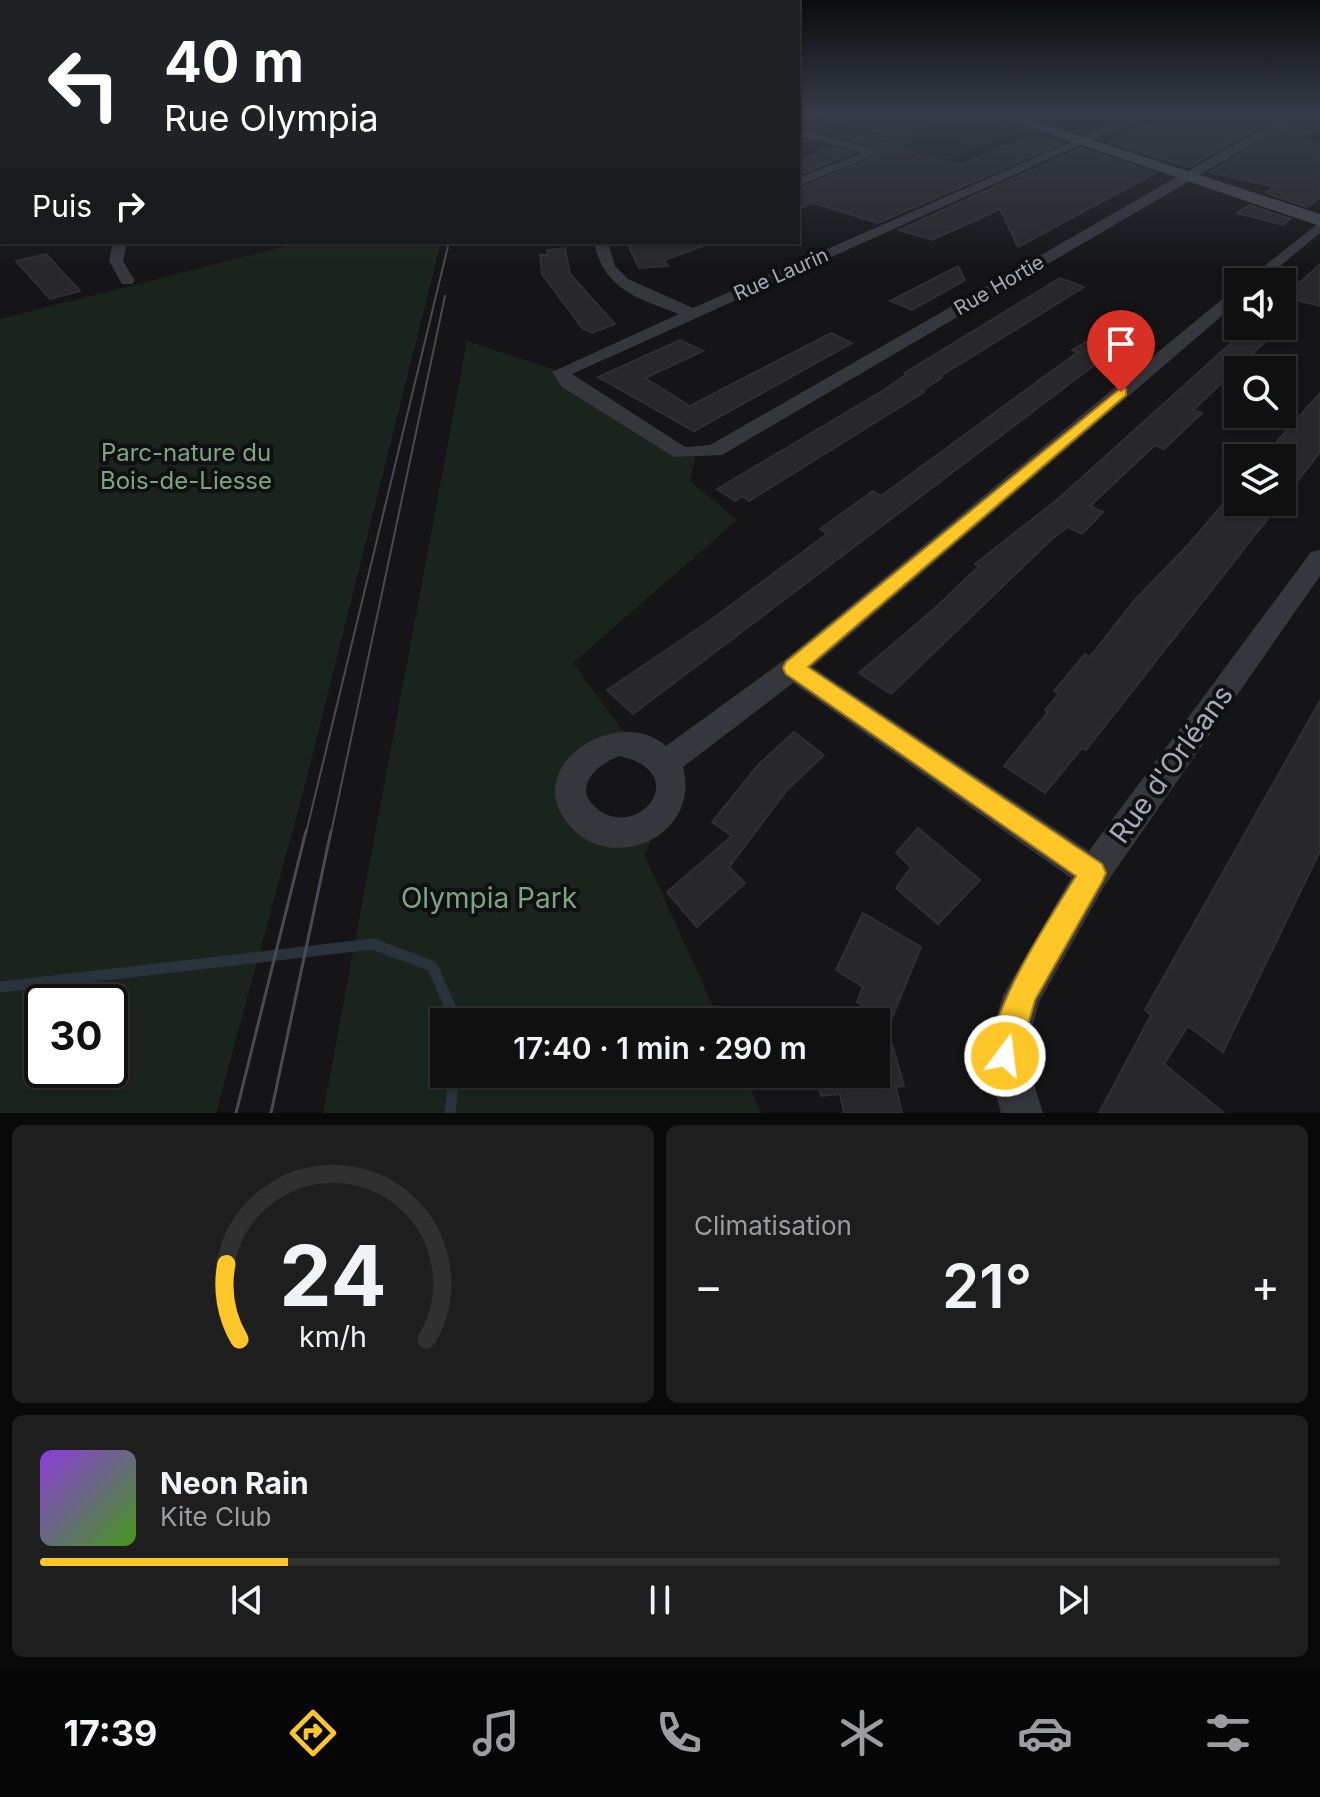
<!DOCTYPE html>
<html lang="fr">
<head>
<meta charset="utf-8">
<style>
	:root { --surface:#101011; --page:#1e1e1f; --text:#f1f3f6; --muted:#9c9d9f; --line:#303031; --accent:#fec727 }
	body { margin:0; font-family:Inter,sans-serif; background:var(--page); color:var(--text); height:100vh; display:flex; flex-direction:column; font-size:30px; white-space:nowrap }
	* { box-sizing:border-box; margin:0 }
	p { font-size:26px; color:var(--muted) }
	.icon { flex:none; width:44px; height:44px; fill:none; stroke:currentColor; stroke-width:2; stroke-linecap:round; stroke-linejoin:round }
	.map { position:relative; height:1113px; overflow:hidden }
	.sheet { display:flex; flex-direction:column; gap:12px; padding:12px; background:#090909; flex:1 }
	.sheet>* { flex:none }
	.banner { position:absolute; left:0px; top:0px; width:800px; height:244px; box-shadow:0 2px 6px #0004,0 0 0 2px var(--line); background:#202124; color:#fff; overflow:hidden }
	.tools { position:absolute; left:1224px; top:268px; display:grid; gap:16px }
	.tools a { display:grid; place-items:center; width:72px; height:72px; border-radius:0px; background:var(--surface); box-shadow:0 2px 6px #0004,0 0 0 2px var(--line); font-size:40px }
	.speed { position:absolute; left:24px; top:984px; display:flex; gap:16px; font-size:40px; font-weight:700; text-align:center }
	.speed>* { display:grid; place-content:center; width:104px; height:104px; border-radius:50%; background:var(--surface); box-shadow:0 2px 6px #0004,0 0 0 2px var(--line); line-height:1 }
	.speed .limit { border:4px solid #111; border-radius:12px; background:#fff; color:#111 }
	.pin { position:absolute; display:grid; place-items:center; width:68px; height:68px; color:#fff; margin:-82px -34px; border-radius:50% 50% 50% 0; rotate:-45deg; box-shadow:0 0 8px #0007 }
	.pin .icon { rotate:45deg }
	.me { position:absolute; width:88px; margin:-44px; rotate:15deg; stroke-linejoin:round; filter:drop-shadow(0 0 6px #0008) }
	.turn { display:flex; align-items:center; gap:28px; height:168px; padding:0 32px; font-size:36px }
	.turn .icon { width:104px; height:104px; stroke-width:2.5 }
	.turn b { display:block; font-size:56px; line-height:68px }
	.then { display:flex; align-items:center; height:76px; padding:0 32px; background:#0003; gap:16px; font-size:30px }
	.big { font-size:60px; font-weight:600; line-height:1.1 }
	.sheet .card { flex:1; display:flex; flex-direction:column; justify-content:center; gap:12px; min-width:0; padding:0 28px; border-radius:12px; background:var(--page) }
	.sheet .dial { align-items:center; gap:0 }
	.dial svg { height:208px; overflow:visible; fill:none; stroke:var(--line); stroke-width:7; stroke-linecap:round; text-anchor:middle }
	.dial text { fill:var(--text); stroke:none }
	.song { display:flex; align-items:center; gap:24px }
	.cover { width:96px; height:96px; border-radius:12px; background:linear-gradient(135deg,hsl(270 70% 55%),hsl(100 70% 35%)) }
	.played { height:8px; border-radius:4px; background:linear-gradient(90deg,var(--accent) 20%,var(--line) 20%) }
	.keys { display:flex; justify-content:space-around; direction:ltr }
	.heat { display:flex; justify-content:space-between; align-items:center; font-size:44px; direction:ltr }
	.sheet .tiles { flex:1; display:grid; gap:12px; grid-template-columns:1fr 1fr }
	.card:last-child { grid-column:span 2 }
	.trip { position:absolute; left:430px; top:1008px; width:460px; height:80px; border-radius:0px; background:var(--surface); box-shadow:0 2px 6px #0004,0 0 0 2px var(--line); font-weight:600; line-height:80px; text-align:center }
	.tab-bar { display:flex; height:128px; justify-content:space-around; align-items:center; background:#060607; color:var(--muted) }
	.tab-bar .icon { width:56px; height:56px }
	.tab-bar .active { color:var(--accent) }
	.tab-bar b { font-size:36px; color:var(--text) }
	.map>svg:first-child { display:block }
	.built { fill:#212124 }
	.green { fill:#1b231d; fill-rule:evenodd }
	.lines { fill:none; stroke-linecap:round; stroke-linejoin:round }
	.stream { stroke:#2a333c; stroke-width:11 }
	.building { fill:#28282b; stroke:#2f2f33; stroke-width:2 }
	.street { fill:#36363d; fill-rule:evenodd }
	.secondary { fill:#44454d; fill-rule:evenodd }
	.tram-far1 { stroke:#494a52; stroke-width:2 }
	.tram { stroke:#494a52; stroke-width:3 }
	.route { fill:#fec727; stroke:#a58119; stroke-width:2 }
	.labels { text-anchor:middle; stroke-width:8; stroke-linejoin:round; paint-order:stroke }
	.far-street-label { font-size:20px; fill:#a6aab8; stroke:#101012 }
	.park-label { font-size:24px; fill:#7ca582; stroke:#101012 }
	.near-street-label { font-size:28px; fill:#a6aab8; stroke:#101012 }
	.near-park-label { font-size:28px; fill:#7ca582; stroke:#101012 }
</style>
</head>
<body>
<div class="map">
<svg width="1320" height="1113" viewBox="0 0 1320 1113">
	<rect width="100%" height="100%" fill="#151517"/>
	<polygon class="built" points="849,112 973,112 1026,130 948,160 899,147 890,150 803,127"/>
	<g class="green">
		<polygon points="932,132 985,146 955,158 900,145"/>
		<path d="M 291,242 L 441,242 L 306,781 L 216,1113 L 0,1113 L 0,319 L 290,245 ZM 42,1002 L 110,1002 L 110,1070 L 42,1070 Z"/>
		<polygon points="467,341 561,372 696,454 690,481 737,520 573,663 633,744 572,780 607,832 670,802 644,854 720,1022 444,1022 444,1074 744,1074 761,1113 323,1113"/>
	</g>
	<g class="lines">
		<g class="stream">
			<polyline points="0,987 373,944 432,966 457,1022"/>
			<polyline points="450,1113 454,1074"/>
		</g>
	</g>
	<g class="building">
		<polygon points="839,112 950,112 951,116 893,135 830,119"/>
		<polygon points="1176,112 1287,112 1188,167 1109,142"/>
		<polygon points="1310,112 1320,112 1320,126 1297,140 1320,144 1320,197 1307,207 1266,193 1274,187 1210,172"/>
		<polygon points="1031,136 1062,143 878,223 813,203 798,209 798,189 880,155 871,146 851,140 859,137 959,165"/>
		<polygon points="829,147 853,153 798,175 798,161 823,152 817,151"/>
		<polygon points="1081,148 1155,173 1018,247 1000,209 932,240 899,230"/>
		<polygon points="1249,205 1290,219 1283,225 1237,213"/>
		<polygon points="639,242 706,242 706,245 664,260 668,266 639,268 629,247"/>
		<polygon points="565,248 570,274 615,324 592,333 582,328 542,274 540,255 548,255 547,250"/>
		<polygon points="46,254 80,291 50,299 16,261"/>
		<polygon points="1320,264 1320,306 1284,297"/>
		<polygon points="958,266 965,280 912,310 890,301"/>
		<polygon points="1060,278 1084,287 939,377 942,378 921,391 924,392 749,501 742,496 735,501 717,489 884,390 907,374 905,373"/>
		<polygon points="1114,326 1146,326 633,714 607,690 708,622 827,534 820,529 873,491 881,496 1078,352 1072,350"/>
		<polygon points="1250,326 1282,326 1193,410 1202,413 1164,449 1155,445 1090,506 1103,512 1082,534 1068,527 1053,538 891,694 859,673 934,609 979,566 975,564 1058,499"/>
		<polygon points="831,333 852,343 694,431 598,377 680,340 703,351 645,378 690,406"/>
		<polygon points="1320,393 1320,452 1282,501 1282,458 1265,455"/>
		<polygon points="1238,486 1238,502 1281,502 1086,750 1082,748 1045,793 1004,766 1048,712 1045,710 1059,694 1054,691 1085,654 1090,657 1132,603 1190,543"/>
		<polygon points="1320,701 1320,851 1223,1052 1188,1026 1164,1064 1224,1113 1099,1113 1151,1015 1145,1010"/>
		<polygon points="794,732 824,755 787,790 729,867 745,883 697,927 667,892 732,836 712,822 759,764"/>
		<polygon points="918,828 980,880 938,924 896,888 911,867 896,853"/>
		<polygon points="863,913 921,947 890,1023 857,1002 863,987 836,970"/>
		<polygon points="883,1036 885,1044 892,1044 904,1086 896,1087 902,1113 844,1113 840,1094 821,1096 817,1074 876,1074 876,1037"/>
	</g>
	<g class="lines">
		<g class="street">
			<polygon points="819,112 836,112 798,125 798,119"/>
			<path d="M 1139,112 L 1153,112 L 572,374 L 685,447 L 710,445 L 1182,174 L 1294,112 L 1307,112 L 722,455 L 674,457 L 562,387 L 552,372 L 679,314 C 637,298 604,290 594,242 L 608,242 L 615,266 L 628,279 L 693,308 Z"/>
			<rect x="0" y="118" width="2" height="6"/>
			<polygon points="798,129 869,148 877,154 798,186 798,178 863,153 798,135"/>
			<polygon points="1320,222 1320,233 1261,282 1244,282"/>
			<polygon points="113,242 127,242 123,261 135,281 132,284 122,284 109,261"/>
			<path d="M 1238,289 L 1238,302 L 813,667 L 1089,851 L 1311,552 L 1320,550 L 1320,576 L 1105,885 L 1039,1002 L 1025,1056 L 1043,1113 L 1001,1113 L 985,1056 L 1003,995 L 1071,878 L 793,683 L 683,767 C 702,838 607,878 565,820 C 524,762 620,705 666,746 L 783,661 L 1232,291 ZM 620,756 C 697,774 633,846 593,805 C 573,784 601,762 620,756 Z"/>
		</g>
		<polygon class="secondary" points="984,112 1006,112 1320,214 1320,226"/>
		<g class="tram-far1">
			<polyline points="306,833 449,242"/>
			<polyline points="331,833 445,296"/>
		</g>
		<g class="tram">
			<polyline points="236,1113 306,831"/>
			<polyline points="271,1113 331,831"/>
		</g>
	</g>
	<linearGradient id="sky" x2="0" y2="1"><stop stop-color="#0c0c0d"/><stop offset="0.42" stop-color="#353b47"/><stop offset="1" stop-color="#353b47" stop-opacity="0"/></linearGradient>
	<rect width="1320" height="268" fill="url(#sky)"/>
	<path class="route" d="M 1121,388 L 1126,389 L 1126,395 L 808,667 L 1102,864 L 1106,873 L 1102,882 L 1035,1000 L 1016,1067 L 1005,1071 L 994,1067 C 977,1025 1053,914 1076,876 L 786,674 L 783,668 L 786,662 Z"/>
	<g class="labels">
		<g class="far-street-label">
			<text transform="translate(781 274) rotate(-24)" y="7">Rue Laurin</text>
			<text transform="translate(999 285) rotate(-30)" y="7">Rue Hortie</text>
		</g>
		<g class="park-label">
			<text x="186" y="461">Parc-nature du<tspan x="186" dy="28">Bois-de-Liesse</tspan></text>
		</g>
		<g class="near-street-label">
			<text transform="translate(1171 764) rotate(-54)" y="10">Rue d'Orléans</text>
		</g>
		<g class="near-park-label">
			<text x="489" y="908">Olympia Park</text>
		</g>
	</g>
</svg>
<div class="tools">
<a><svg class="icon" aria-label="sound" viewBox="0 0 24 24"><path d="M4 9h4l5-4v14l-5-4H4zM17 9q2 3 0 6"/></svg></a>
<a><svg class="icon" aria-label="search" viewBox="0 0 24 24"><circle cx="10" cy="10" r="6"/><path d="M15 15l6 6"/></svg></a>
<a><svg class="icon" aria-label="layers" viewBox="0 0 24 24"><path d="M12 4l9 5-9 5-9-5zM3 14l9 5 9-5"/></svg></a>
</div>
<div class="speed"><div class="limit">30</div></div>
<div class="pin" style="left:1121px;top:392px;background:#d93025"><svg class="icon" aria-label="arrive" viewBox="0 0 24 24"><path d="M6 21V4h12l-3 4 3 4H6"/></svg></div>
<svg class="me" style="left:1005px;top:1056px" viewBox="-20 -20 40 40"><circle r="17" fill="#fec727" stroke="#fff" stroke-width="3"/><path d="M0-11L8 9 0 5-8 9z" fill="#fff"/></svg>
<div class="trip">17:40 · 1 min · 290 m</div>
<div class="banner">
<div class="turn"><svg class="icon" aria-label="left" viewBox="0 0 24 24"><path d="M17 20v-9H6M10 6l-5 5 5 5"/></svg><div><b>40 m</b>Rue Olympia</div></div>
<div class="then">Puis<svg class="icon" aria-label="right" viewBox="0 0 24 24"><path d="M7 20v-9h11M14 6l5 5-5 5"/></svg></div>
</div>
</div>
<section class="sheet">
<div class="tiles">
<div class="card dial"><svg viewBox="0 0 100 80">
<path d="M14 69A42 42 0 1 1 86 69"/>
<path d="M14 69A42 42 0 0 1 9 40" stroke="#fec727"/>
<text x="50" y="56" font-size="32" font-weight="700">24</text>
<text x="50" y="72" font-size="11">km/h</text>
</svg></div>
<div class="card"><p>Climatisation</p>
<div class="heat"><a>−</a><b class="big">21°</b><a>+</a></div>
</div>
<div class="card">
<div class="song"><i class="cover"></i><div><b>Neon Rain</b><p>Kite Club</p></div></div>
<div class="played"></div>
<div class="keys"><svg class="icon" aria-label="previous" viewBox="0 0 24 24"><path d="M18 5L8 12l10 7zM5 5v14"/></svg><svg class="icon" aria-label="pause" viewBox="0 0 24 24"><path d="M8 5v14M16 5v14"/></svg><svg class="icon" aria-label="next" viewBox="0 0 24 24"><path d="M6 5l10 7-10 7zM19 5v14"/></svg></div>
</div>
</div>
</section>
<nav class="tab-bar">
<b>17:39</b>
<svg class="icon active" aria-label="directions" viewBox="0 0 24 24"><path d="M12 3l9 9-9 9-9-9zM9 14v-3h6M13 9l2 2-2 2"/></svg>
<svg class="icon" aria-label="music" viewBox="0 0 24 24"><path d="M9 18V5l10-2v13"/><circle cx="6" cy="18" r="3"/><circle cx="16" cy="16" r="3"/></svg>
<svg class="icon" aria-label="phone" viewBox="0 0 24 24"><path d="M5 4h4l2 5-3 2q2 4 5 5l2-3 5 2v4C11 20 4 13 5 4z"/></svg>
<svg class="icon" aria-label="climate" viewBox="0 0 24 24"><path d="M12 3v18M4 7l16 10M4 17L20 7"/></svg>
<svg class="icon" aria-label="car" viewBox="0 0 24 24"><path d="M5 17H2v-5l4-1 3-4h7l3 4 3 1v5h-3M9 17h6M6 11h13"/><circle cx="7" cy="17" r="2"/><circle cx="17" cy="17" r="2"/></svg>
<svg class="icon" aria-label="filters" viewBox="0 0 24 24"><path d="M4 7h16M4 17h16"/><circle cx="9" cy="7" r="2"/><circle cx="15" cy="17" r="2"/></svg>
</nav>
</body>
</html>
